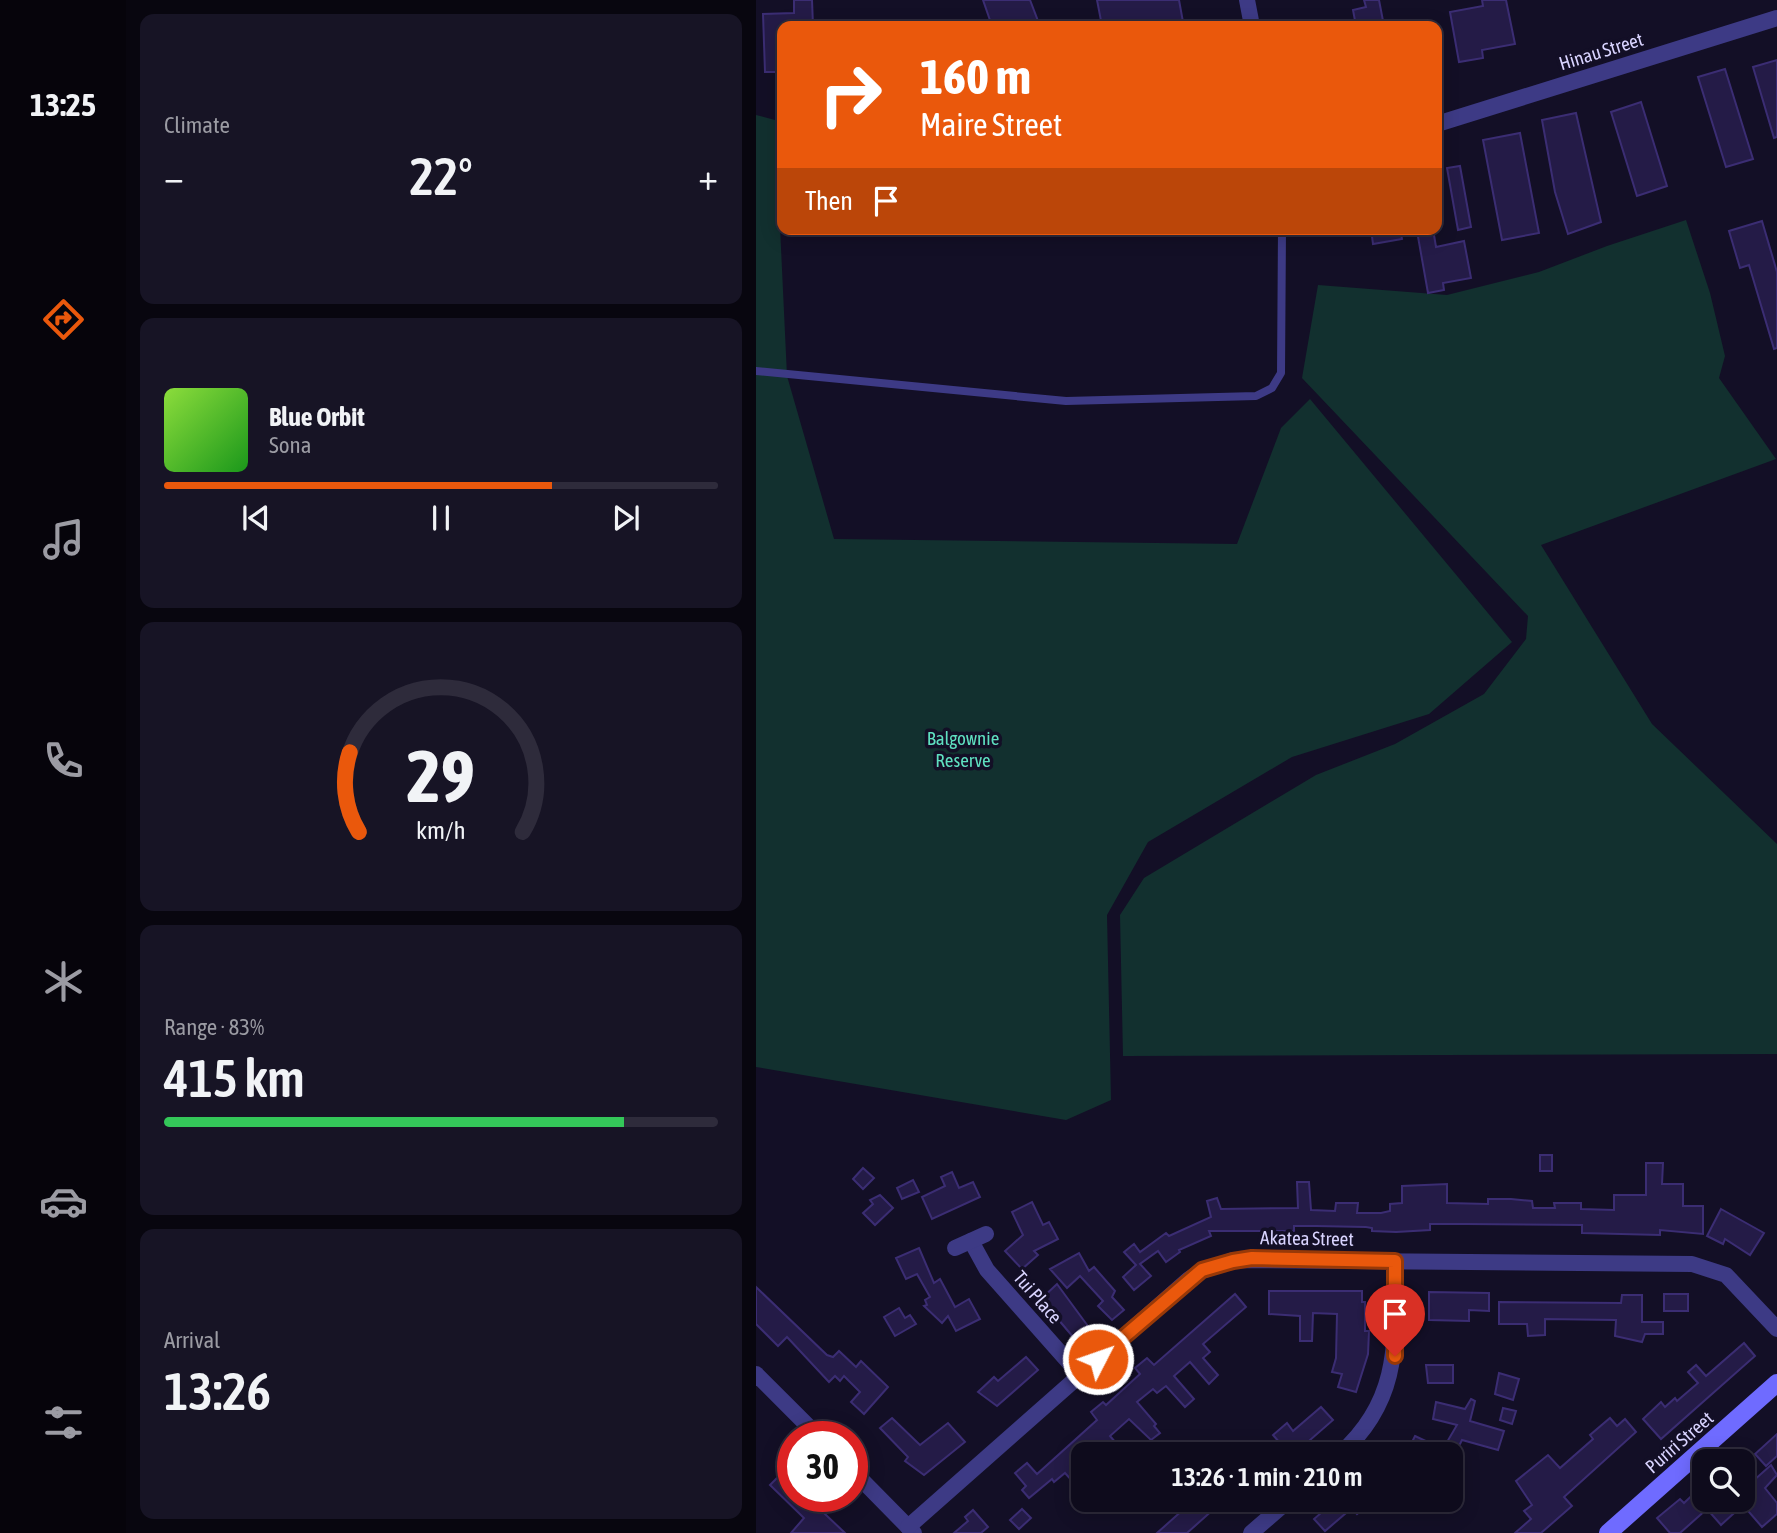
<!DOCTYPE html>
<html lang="en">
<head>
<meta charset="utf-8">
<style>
	:root { --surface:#0e0b1c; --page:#171425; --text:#f1f3f6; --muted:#9b9ba3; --line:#2e2b3b; --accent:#ea580c }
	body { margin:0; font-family:"Asap Condensed",sans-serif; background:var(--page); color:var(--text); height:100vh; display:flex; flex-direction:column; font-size:26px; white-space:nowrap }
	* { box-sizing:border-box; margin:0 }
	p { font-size:23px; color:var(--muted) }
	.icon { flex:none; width:38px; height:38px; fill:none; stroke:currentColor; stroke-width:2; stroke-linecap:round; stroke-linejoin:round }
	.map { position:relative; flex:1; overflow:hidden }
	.side { display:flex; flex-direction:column; gap:14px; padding:14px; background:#08060f; width:630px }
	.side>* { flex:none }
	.hud { position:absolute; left:21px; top:21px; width:665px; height:214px; border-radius:14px; box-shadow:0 4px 18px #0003,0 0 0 2px var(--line); background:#ea580c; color:#fff; overflow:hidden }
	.tools { position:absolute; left:936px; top:1449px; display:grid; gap:14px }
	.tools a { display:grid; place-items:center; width:63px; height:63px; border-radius:14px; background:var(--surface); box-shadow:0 4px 18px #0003,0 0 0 2px var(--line); font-size:35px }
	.speed { position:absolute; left:21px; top:1421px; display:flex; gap:14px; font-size:35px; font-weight:700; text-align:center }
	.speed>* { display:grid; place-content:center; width:91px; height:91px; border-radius:50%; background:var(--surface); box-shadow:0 4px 18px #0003,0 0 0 2px var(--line); line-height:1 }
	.speed .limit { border:10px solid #d22; background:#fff; color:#111 }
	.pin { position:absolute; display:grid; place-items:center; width:60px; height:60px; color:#fff; margin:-72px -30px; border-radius:50% 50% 50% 0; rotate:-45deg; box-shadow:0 0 7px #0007 }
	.pin .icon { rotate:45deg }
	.me { position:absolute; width:77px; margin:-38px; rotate:49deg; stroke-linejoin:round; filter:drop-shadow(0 0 5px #0008) }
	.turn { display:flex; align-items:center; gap:24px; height:147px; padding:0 28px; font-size:32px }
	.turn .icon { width:91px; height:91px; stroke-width:2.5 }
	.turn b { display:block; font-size:49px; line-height:60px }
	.then { display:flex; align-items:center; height:66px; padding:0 28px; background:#0003; gap:14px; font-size:26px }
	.big { font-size:52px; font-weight:600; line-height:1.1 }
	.side .card { flex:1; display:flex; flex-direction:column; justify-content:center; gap:10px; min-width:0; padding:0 24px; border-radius:14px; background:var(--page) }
	.side .dial { align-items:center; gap:0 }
	.dial svg { height:182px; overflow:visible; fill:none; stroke:var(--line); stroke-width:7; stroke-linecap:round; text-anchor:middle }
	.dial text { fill:var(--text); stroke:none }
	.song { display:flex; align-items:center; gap:21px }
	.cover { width:84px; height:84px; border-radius:10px; background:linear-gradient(135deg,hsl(90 70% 55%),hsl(120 70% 35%)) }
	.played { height:7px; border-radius:4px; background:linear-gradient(90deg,var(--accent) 70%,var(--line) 70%) }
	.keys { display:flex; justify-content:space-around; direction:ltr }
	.heat { display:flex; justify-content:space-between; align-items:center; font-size:38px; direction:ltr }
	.charge { height:10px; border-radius:5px; background:linear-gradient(90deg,#34c759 83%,var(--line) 0) }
	.trip { position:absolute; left:315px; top:1442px; width:392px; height:70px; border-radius:14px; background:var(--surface); box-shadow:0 4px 18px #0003,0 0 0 2px var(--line); font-weight:600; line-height:70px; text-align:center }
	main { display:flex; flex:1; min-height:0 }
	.tab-bar { display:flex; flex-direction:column; width:126px; justify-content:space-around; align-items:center; background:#06040b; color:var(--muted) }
	.tab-bar .icon { width:49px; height:49px }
	.tab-bar .current { color:var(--accent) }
	.tab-bar b { font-size:32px; color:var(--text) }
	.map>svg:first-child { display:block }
	.green { fill:#12302f }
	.building { fill:#241b47; stroke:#3b2d73; stroke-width:2 }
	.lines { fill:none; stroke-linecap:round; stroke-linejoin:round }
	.lane { stroke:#3d3a85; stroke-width:8 }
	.street { stroke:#3d3a85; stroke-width:16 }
	.secondary { stroke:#6f6bff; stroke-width:18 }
	.route-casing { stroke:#983908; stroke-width:18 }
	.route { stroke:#ea580c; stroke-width:12 }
	.labels { text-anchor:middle; stroke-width:7; stroke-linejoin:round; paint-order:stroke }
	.street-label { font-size:19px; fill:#d9d4ff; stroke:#130f26 }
	.park-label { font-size:19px; fill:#5fe0c0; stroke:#130f26 }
</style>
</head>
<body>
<main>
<nav class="tab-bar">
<b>13:25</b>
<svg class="icon current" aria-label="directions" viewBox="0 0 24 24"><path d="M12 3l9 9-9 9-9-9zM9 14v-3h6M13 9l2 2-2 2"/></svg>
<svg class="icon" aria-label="music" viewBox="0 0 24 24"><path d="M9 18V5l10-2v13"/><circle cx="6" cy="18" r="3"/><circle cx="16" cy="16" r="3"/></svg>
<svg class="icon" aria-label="phone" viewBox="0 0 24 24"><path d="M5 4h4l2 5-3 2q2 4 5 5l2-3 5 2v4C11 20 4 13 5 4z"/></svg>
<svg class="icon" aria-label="climate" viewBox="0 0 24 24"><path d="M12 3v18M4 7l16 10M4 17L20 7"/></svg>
<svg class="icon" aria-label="car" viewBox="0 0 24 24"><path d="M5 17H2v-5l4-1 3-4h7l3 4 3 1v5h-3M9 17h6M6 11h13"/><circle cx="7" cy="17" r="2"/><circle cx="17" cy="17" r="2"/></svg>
<svg class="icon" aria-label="filters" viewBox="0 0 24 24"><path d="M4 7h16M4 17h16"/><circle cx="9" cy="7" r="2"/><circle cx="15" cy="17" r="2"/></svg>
</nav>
<section class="side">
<div class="card"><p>Climate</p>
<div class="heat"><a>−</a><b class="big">22°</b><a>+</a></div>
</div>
<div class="card">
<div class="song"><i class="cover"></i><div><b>Blue Orbit</b><p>Sona</p></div></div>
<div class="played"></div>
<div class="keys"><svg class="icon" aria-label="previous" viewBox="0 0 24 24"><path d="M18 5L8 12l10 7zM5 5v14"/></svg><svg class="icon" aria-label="pause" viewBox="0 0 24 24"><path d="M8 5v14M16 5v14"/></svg><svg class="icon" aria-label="next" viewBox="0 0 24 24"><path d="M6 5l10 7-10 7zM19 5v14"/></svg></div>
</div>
<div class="card dial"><svg viewBox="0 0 100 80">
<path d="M14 69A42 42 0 1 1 86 69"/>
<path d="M14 69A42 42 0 0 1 10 34" stroke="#ea580c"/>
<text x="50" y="56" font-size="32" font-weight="700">29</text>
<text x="50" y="72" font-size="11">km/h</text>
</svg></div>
<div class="card"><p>Range · 83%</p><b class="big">415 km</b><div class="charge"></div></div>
<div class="card"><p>Arrival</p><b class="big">13:26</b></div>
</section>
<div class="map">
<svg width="1021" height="1533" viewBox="0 0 1021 1533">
	<rect width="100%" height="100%" fill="#130f26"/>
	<g class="green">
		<polygon points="0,115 19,120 31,376 78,539 481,544 525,428 554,399 756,642 673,714 536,757 392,842 351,915 355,1100 310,1120 0,1067"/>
		<polygon points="930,220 954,293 969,356 963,378 1020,459 785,545 896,724 1021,844 1021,1054 367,1056 364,915 388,878 560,775 639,744 728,694 770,639 772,616 546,378 562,285 691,295 783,272 851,246"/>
	</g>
	<g class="building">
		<polygon points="38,0 56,0 57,26 26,26 26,72 9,72 7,14 38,13"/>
		<polygon points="227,0 274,0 282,21 267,26 236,26"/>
		<polygon points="341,0 423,0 427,22 406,26 346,26"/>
		<polygon points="608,0 623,0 628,26 600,26 597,10 610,7"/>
		<polygon points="726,0 750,0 759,44 726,50 727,58 703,62 694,12 727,6"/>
		<polygon points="1021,60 1021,137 1018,138 997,67"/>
		<polygon points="969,69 997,159 970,167 942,77"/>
		<polygon points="885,102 911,186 881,196 855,112"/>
		<polygon points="820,113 845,222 812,234 799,192 786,120"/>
		<polygon points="764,133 783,233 746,240 727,140"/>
		<polygon points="704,166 715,227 702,230 691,168"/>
		<polygon points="1006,221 1021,272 1021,348 1018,349 993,265 984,268 973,231"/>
		<polygon points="615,229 644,229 646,239 617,244"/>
		<polygon points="677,229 680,247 708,241 715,278 687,283 688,290 672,293 661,231"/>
		<rect x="784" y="1155" width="12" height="16"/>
		<polygon points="890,1163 907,1163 906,1184 927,1184 927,1206 947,1206 947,1234 904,1230 904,1235 826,1233 826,1225 710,1224 674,1224 674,1230 640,1232 616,1231 616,1228 610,1227 560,1226 538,1226 538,1231 453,1231 455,1236 423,1250 424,1252 410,1262 402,1251 384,1264 395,1276 378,1290 367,1277 380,1265 368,1252 378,1244 384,1252 410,1233 413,1236 455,1217 451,1201 461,1198 465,1209 542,1208 541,1182 553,1182 555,1210 579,1211 580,1203 602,1203 601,1213 625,1213 634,1211 634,1204 646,1203 646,1186 691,1184 691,1203 732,1204 732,1199 755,1199 776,1201 777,1208 799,1208 798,1203 825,1203 825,1209 858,1210 858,1195 890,1195"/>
		<polygon points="107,1168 118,1178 107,1189 97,1179"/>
		<polygon points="196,1172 203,1188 217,1182 224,1197 176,1219 166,1197 189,1186 185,1177"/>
		<polygon points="157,1180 163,1192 146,1199 141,1188"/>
		<polygon points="124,1195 137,1208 119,1225 107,1213 117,1204 114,1200"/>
		<polygon points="276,1202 287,1225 293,1222 302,1239 278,1251 282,1255 266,1269 249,1251 267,1235 256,1212"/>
		<polygon points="965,1209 1008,1233 994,1255 969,1239 967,1244 951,1236"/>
		<polygon points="163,1248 178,1283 184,1279 199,1307 213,1299 224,1319 200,1331 192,1316 186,1323 168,1306 171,1305 169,1300 174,1297 161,1274 150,1279 140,1258"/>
		<polygon points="323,1253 333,1271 338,1267 359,1291 356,1297 368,1310 356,1320 342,1306 347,1301 324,1276 311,1288 294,1269"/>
		<polygon points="301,1284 337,1333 323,1344 285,1299"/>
		<polygon points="0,1287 71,1355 77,1357 83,1351 100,1367 105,1361 132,1387 108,1414 95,1402 104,1392 88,1376 84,1381 79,1376 73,1382 31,1337 22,1346 0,1324"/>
		<polygon points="513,1291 606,1291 606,1302 609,1302 609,1331 613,1331 612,1354 600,1392 582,1387 586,1374 576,1372 580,1358 581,1314 557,1313 556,1341 544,1341 544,1316 513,1314"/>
		<polygon points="673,1292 733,1293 733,1311 713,1310 713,1321 673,1320"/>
		<polygon points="479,1294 490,1307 447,1344 454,1352 447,1358 462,1375 453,1384 434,1362 418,1376 438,1399 429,1407 410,1386 401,1393 397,1389 381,1402 400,1424 398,1426 404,1433 395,1440 373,1419 354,1436 360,1443 350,1452 342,1444 327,1454 327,1493 309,1473 298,1482 296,1479 273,1498 266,1490 270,1486 259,1473 271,1463 281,1474 341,1420 335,1412 347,1402 350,1405 384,1374 379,1368 391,1358 398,1365"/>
		<rect x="908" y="1294" width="24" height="17"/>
		<polygon points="866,1295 886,1295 886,1322 907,1322 907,1334 889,1334 886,1342 859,1336 860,1320 789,1319 789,1335 772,1336 771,1324 743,1324 743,1302 865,1303"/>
		<polygon points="143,1308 149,1318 154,1315 160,1324 139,1336 128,1317"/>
		<polygon points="988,1343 999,1356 905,1439 887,1419 905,1402 909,1407 919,1398 921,1401 942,1383 932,1372 940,1365 950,1376"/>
		<polygon points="270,1357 282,1370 241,1406 222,1392 238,1377 242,1381"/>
		<polygon points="670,1365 697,1365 697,1383 672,1383"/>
		<polygon points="743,1373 763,1379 757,1400 739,1394"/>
		<polygon points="715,1399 719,1401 714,1421 748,1431 742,1450 706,1440 702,1448 691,1442 701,1425 677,1419 680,1402 709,1409"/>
		<polygon points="565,1407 577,1420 538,1454 511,1454 524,1443 517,1435 531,1423 537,1431"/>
		<polygon points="747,1408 760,1411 756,1424 744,1420"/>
		<polygon points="136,1418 164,1445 192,1423 209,1442 168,1475 149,1461 152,1457 124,1428"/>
		<polygon points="854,1418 861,1426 869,1419 880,1432 808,1497 816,1506 785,1533 759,1533 775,1519 768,1511 776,1505 760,1481 792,1455 804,1468 837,1439 834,1435"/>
		<polygon points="1021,1434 1021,1456 1010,1466 999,1454"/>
		<polygon points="659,1436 674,1443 668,1454 650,1454"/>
		<polygon points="1015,1465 1021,1475 1009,1488 1021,1503 1021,1514 1006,1527 987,1505 965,1525 951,1509 924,1533 914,1533 901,1518 924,1499 928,1503 948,1484 948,1500 987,1500 987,1490"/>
		<polygon points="26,1473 37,1483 37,1496 50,1496 89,1533 35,1533 48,1518 14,1485"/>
		<polygon points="438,1500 468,1500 431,1533 401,1533"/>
		<polygon points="580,1500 618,1500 601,1514 596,1508 569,1531 558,1519"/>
		<polygon points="266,1509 275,1518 263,1529 254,1520"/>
		<polygon points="217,1510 232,1527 225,1533 198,1533 212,1521 209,1517"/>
	</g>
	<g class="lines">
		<polyline class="lane" points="0,371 310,401 500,396 516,388 525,373 526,229"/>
		<g class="street">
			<polyline points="491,0 496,26"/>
			<polyline points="681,124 1021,18"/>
			<polyline points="215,1241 231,1270 324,1375"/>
			<polyline points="199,1248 230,1234"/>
			<polyline points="0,1374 63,1437"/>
			<path d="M 584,1454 C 647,1398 639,1337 639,1261"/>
			<polyline points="96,1470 158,1533"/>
			<polyline points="152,1527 433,1279 446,1271 477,1260 936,1264 970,1275 1021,1329"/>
			<polyline points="495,1533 533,1500"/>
		</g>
		<polyline class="secondary" points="852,1533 1021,1383"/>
	</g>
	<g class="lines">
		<g class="route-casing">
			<polyline id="route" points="342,1359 446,1270 477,1261 496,1258 639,1261 639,1356"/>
		</g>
		<use href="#route" class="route"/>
	</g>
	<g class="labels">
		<g class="street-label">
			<text transform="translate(845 51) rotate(-17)" y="7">Hinau Street</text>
			<text transform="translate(551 1238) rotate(1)" y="7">Akatea Street</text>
			<text transform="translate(282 1297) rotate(49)" y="7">Tui Place</text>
			<text transform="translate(923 1442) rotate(-41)" y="7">Puriri Street</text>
		</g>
		<g class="park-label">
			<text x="207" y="745">Balgownie<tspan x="207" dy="22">Reserve</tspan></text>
		</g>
	</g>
</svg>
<div class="tools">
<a><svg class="icon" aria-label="search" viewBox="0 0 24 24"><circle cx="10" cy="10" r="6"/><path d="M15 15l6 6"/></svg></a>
</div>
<div class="speed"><div class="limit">30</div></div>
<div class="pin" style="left:639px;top:1356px;background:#d93025"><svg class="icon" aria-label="arrive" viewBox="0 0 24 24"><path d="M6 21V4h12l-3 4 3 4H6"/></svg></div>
<svg class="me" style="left:342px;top:1359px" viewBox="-20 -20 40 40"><circle r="17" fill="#ea580c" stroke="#fff" stroke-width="3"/><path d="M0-11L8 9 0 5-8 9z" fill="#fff"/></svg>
<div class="trip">13:26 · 1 min · 210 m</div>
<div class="hud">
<div class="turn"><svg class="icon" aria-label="right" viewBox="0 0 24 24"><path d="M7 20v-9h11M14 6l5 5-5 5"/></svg><div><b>160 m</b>Maire Street</div></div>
<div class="then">Then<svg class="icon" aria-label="arrive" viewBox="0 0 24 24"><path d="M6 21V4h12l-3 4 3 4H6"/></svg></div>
</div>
</div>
</main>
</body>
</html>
